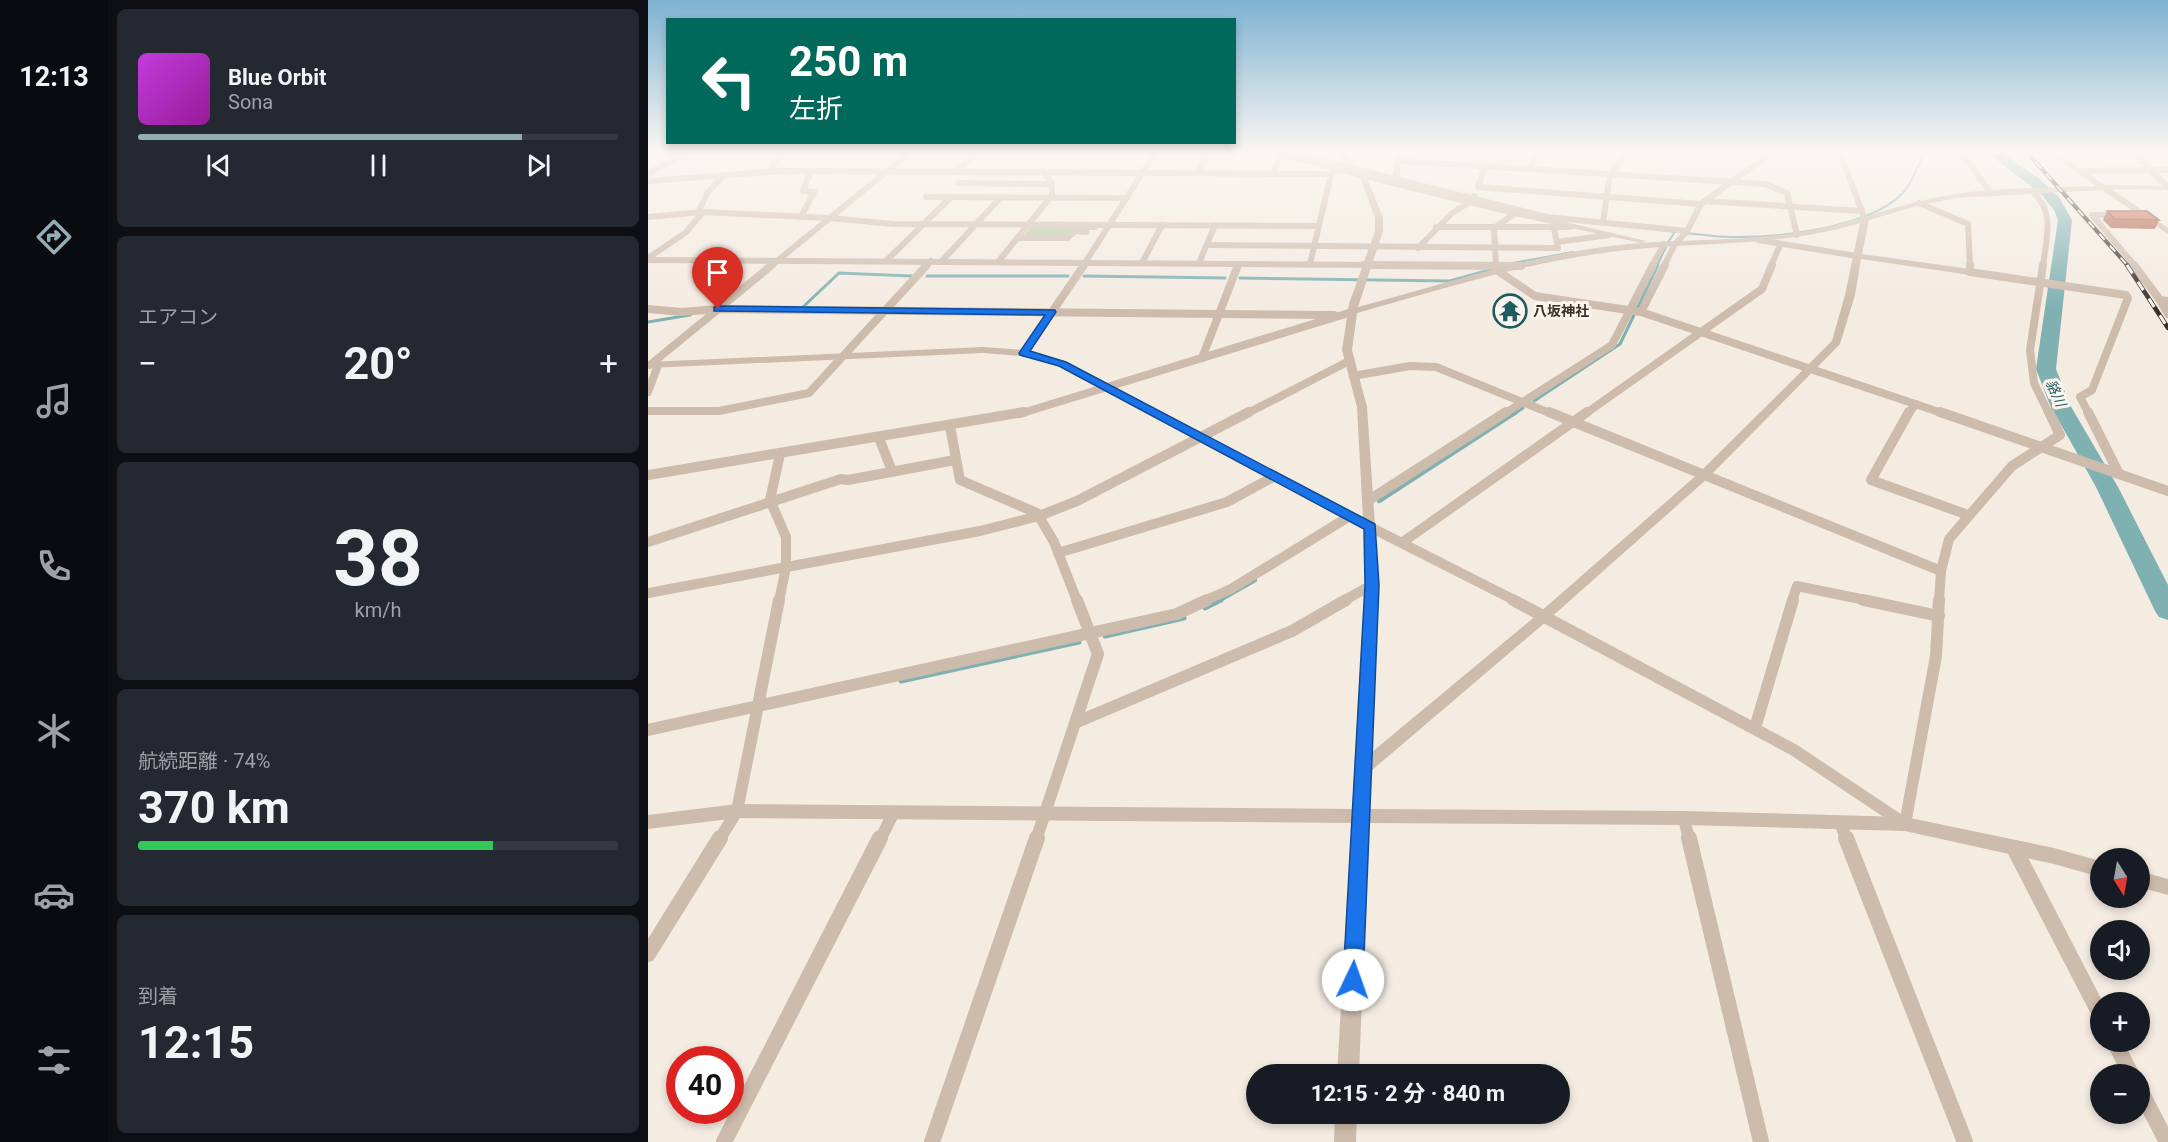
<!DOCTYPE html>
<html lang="ja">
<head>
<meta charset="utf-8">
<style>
	:root { --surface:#171b24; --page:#242831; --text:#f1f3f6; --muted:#9ea1a6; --line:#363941; --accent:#92aeb2 }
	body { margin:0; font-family:Roboto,"Noto Sans JP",sans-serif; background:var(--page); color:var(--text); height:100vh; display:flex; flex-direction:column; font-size:22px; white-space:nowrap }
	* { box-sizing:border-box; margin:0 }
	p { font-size:20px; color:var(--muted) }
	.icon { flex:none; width:33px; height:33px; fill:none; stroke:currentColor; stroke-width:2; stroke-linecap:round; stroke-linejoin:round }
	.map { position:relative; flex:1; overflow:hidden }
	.panel { display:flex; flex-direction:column; gap:9px; padding:9px; background:#0d0f14; width:540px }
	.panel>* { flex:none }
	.guide { position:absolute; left:18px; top:18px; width:570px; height:126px; border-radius:0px; box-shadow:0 3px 9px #0003; background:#00695c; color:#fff; overflow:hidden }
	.needle { width:39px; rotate:169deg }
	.buttons { position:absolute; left:1442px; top:848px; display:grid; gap:12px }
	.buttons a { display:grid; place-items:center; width:60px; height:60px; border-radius:50%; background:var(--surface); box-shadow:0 3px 9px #0003; font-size:30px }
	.speed { position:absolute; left:18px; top:1046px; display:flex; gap:12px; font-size:30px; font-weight:700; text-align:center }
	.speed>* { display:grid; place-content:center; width:78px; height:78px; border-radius:50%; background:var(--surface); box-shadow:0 3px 9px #0003; line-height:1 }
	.speed .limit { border:9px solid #d22; background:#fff; color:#111 }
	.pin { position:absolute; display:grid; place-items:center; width:51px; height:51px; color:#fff; margin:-62px -26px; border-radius:50% 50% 50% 0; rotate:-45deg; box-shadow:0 0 6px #0007 }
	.pin .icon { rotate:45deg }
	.me { position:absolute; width:66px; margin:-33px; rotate:3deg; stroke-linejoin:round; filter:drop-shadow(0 0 4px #0008) }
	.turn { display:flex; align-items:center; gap:21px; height:126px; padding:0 24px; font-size:27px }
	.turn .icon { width:78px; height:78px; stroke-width:2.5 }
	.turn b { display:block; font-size:42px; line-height:51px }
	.big { font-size:45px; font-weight:700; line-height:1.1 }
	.panel .tile { flex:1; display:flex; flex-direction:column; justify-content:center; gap:9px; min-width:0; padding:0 21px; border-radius:9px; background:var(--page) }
	.panel .dial { align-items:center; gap:0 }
	.dial b { font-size:78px; line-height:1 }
	.song { display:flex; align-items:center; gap:18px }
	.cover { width:72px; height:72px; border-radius:9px; background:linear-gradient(135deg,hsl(290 70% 55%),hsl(300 70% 35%)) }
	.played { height:6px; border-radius:3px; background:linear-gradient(90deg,var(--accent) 80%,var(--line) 80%) }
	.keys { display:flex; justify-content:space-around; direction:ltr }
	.heat { display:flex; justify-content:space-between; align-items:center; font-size:33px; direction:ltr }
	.charge { height:9px; border-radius:4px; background:linear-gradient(90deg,#34c759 74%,var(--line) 0) }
	.trip { position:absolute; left:598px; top:1064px; width:324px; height:60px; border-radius:30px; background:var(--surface); box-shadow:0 3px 9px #0003; font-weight:700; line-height:60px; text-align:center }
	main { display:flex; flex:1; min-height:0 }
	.menu { display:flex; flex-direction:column; width:108px; justify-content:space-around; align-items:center; background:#090b0e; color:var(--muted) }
	.menu .icon { width:42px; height:42px }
	.menu .active { color:var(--accent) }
	.menu b { font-size:27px; color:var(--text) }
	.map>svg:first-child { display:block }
	.green { fill:#b8c4a0 }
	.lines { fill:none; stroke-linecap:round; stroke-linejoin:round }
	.stream-far3 { stroke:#7fb0b2; stroke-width:2 }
	.stream-far2 { stroke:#7fb0b2; stroke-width:3 }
	.stream-far1 { stroke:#7fb0b2; stroke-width:4.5 }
	.stream { stroke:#7fb0b2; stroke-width:5 }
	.river { fill:#7fb0b2; fill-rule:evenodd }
	.minor-far4 { stroke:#cdbbac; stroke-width:6 }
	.minor-far3 { stroke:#cdbbac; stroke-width:8 }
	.minor-far2 { stroke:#cdbbac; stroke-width:10 }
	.minor-far1 { stroke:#cdbbac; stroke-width:12 }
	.minor { stroke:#cdbbac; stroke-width:16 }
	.tertiary { fill:#cdbbac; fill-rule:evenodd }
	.rail-far1-casing { stroke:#3b302b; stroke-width:4 }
	.rail-casing { stroke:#3b302b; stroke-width:4.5 }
	.rail-far1 { stroke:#fbf5ee; stroke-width:2; stroke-dasharray:8; stroke-linecap:butt }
	.rail { stroke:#fbf5ee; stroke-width:3; stroke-dasharray:10; stroke-linecap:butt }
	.wall { fill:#ac5a40 }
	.building { fill:#c8694b; stroke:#8c4a34; stroke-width:1.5 }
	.route { fill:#1a73e8; stroke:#114b97; stroke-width:1.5 }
	.labels { text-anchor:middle; stroke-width:6; stroke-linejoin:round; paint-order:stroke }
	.far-poi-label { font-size:14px; font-weight:bold; fill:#3b302b; stroke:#fbf5ee; text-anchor:start }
	.far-water-label { font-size:14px; font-style:italic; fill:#1f5a5e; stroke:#fbf5ee }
</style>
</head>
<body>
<main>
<nav class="menu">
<b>12:13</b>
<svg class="icon active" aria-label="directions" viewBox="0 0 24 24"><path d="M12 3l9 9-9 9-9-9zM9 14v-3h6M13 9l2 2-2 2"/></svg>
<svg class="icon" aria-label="music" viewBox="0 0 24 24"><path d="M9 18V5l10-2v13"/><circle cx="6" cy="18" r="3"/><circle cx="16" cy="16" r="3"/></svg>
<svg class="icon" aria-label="phone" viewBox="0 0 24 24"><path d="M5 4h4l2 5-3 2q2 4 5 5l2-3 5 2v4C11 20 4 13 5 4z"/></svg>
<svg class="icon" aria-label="climate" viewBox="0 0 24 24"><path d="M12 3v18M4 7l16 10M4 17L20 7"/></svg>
<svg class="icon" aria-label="car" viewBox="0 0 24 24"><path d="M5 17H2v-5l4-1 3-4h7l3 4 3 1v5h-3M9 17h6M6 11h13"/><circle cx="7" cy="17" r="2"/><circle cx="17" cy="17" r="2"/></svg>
<svg class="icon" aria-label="filters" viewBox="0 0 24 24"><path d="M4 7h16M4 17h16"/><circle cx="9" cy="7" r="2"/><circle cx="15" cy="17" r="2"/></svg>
</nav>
<section class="panel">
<div class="tile">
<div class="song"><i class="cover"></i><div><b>Blue Orbit</b><p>Sona</p></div></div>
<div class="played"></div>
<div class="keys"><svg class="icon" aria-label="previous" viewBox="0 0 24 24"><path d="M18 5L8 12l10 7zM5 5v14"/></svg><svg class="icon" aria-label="pause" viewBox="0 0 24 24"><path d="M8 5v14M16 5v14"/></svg><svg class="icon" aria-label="next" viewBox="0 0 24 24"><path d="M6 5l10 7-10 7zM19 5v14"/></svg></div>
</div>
<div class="tile"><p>エアコン</p>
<div class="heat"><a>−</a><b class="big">20°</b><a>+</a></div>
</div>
<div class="tile dial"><b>38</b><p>km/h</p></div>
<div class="tile"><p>航続距離 · 74%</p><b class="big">370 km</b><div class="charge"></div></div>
<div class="tile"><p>到着</p><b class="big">12:15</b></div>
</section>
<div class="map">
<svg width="1520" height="1142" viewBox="0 0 1520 1142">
	<rect width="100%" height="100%" fill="#f4ebe1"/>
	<polygon class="green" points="383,226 450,227 449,230 426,230 418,237 376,236"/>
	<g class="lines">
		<g class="stream-far3">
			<polyline points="621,150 634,153"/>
			<path d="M 1037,233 C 1052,234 1067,237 1083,237 C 1129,238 1220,228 1254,194 C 1265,183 1270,164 1278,150"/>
			<polyline points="1020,242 1027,232 1024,232"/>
			<polyline points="865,263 925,252"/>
			<polyline points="1009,266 1018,247"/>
		</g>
		<g class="stream-far2">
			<polyline points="279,276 420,276"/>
			<polyline points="436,276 577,278"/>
			<polyline points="592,278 802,281 845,269"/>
			<polyline points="156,306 191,273 264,276"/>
			<polyline points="989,309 1010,265"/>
			<polyline points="0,322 42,315"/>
			<polyline points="886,401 972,344 986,315"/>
			<polyline points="866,414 875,408"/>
		</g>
		<g class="stream-far1">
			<polyline points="731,501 868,412"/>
			<polyline points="570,601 607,580"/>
		</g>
		<g class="stream">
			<polyline points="557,608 573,600"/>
			<polyline points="457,636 536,618"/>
			<polyline points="253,681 431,642"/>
		</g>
		<polygon class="river" points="1336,150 1350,150 1390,178 1411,197 1424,220 1408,369 1422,405 1470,487 1520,585 1520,620 1511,617 1507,611 1448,487 1402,405 1388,369 1410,220 1406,210 1392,193"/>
		<g class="minor-far4">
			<polyline points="531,150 560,150"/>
			<polyline points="631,150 899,217 1039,231"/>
			<polyline points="1191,150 1216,217"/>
			<polyline points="1214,150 1254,152"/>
			<polyline points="1253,150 1254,152 1315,155 1343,193"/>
			<polyline points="1487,150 1502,170 1520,187"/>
			<polyline points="0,155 67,150"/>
			<polyline points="751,161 1117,184 1139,193 1149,235"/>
			<polyline points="837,167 830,187 1053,204"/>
			<polyline points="882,169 886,157 885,150"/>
			<polyline points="122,171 128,160 143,150"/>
			<polyline points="308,171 332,150"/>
			<polyline points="1431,171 1520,170"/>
			<polyline points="549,173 561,150"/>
			<polyline points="0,174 36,154"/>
			<polyline points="625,174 631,158 636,156"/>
			<polyline points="0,181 133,171 683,174"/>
			<polyline points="311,183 404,184"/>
			<path d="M 1384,191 C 1408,213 1398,237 1395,266"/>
			<polyline points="278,197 479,198"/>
			<polyline points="1057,201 1214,211"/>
			<polyline points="1271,203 1320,224 1322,266"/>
			<polyline points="50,212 60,192 76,175"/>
			<polyline points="1470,215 1444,215 1487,266"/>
			<polyline points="0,217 55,212 181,218 245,224 671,226"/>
			<polyline points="153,217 166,192 155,191 163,171"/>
			<polyline points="955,223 962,174 975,157 970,150"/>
			<polyline points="788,227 922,227"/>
			<polyline points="369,238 420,238 427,231 438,232"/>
			<polyline points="1110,240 1209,256"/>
			<polyline points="909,242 961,235"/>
			<polyline points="559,245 910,248 906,228"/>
			<polyline points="770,248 804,213 822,202 826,196"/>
			<polyline points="0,258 37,233 55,212"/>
			<polyline points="0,260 873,266"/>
			<polyline points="238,261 303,197"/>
			<polyline points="294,261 353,197"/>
			<polyline points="350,262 404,195 404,184 395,171"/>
			<polyline points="494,263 514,225"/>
			<polyline points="551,263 567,225"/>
			<polyline points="662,264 683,174 687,171"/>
			<polyline points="123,266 265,150"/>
			<polyline points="278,266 283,261"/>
			<polyline points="435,266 509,150"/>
			<polyline points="589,266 590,264"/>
			<polyline points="848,266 846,228 866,214"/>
			<polyline points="1004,266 1016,244"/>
			<polyline points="1016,266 1027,244 1039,231 1053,204 1127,150"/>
			<polyline points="1123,266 1132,245"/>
		</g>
		<g class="minor-far3">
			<polyline points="716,265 873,266"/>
			<polyline points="1322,265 1322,272 1478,295 1480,298 1444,390 1432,397 1441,414"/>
			<polyline points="1395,265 1382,350 1386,383 1401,414"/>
			<polyline points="1486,265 1512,300 1520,301"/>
			<polyline points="850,271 887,296 993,312 1297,414"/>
			<polyline points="1512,300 1520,314"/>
			<polyline points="0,309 34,312 70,309 686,315"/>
			<polyline points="993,312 1017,265"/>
			<polyline points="376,353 436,265"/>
			<polyline points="554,358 590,265"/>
			<polyline points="2,365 124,265"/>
			<polyline points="705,376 762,366 788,367 904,414"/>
			<polyline points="0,392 10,365"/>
			<polyline points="0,411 71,411 161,393 279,265"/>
			<polyline points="371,414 704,312"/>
			<polyline points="598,414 701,361"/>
			<polyline points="856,414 964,345 1005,265"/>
			<polyline points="937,414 1114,289 1124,265"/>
			<polyline points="1260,414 1268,404"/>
		</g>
		<g class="minor-far2">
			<polyline points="901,412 1293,571"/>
			<polyline points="1261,412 1223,480 1320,515"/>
			<polyline points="1292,412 1520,491"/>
			<polyline points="1440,412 1471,474"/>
			<polyline points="302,426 312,480 389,513 406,542 429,601"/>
			<polyline points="231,438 244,471"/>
			<polyline points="0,475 376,412"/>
			<polyline points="721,500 858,412"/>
			<polyline points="722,527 868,601"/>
			<polyline points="0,542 193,479 200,480 307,460"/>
			<polyline points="755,542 939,412"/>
			<polyline points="410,553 579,502 627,476"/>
			<polyline points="0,593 332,531 391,516 429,501 601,412"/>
			<polyline points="131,601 138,567 138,537 122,500 132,454"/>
			<polyline points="556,601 583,589 702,516"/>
			<polyline points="695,601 724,585"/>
			<polyline points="1144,601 1149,586 1222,601"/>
			<polyline points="1291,601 1293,571 1301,539 1364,466 1412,435 1401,412"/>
		</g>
		<g class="minor-far1">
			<polyline points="865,600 1146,750 1257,824 1288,656 1291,600"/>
			<polyline points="1215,600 1291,616"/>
			<polyline points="429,722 644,631 698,600"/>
			<polyline points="1107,728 1145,600"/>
			<polyline points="0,730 529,614 559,600"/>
			<polyline points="1036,818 1041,840"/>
			<polyline points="1192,823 1199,840"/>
			<polyline points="71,840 89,811 131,600"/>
			<polyline points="232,840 246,812"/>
			<polyline points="388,840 450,654 429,600"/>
		</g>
		<g class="minor">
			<polyline points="1041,838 1113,1142"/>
			<polyline points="1198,838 1317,1142"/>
			<polyline points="1366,848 1452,1014"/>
			<polyline points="0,954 72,838"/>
			<polyline points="1466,1041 1483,1074"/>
			<polyline points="1491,1088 1519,1142"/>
			<polyline points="76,1142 232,838"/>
			<polyline points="284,1142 389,838"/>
		</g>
		<g class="tertiary">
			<path d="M 608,150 L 618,150 L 707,172 L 686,150 L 692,150 L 718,175 L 744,181 L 748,150 L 754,150 L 751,183 L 998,241 L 994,243 L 866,216 L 720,180 L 735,218 L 735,231 L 710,307 C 799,283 888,253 980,244 C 1036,239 1092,241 1148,233 C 1202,225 1253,202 1307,194 C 1353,187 1401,188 1448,186 L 1398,150 L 1405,150 L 1457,185 L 1520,186 L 1520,190 L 1463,189 L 1520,228 L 1520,234 L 1454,190 L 1308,198 L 1268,206 L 1221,220 L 1214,254 L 1322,269 L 1326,272 L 1322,275 L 1213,259 L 1207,295 L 1192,344 L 1059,479 L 900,620 L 723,771 L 722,809 L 1036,811 L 1257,817 L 1406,848 L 1452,861 L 1452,877 L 1406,864 L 1257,831 L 1036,825 L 721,823 L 711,1074 L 689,1074 L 704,823 L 89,818 L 0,829 L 0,815 L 89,804 L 704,809 L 717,585 L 716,529 L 411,366 L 375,356 L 335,353 L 0,368 L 0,362 L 335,347 L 376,350 L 419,362 L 715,518 L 709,407 L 694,350 L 701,304 L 727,231 L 727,218 L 712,178 ZM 1212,223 L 1197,295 L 1184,341 L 1051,473 L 890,614 L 724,752 L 731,585 L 719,407 L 704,350 L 709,313 C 798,288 887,260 978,250 C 1059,241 1133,247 1212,223 Z"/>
			<polygon points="1491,871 1520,879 1520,895 1491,887"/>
			<polygon points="687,1113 709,1113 708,1142 686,1142"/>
		</g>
		<g class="rail-far1-casing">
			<polyline id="rail-far1" points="1377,150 1480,266"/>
		</g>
		<g class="rail-casing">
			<polyline id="rail" points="1479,265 1520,328"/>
		</g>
		<use href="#rail-far1" class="rail-far1"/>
		<use href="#rail" class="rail"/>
	</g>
	<polygon class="wall" points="1459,211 1511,220 1507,229 1463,228 1455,220"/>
	<polygon class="building" points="1459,211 1499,211 1511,220 1467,219"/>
	<linearGradient id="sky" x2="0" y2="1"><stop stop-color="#7eb2d2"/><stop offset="0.49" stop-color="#faf6f2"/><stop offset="1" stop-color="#faf6f2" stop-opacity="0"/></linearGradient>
	<rect width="1520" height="309" fill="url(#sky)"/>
	<polygon class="route" points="70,306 407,310 408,312 382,351 418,362 727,524 731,585 715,980 712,986 705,989 698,986 695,980 717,585 716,529 411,366 372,355 371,353 397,315 66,311 66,307"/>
	<defs>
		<g id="temple-ring" transform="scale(1.725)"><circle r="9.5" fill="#fbf5ee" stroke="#1f5a5e" stroke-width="1.5"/><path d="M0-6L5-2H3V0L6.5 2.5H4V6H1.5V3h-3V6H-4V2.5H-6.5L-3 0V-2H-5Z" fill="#1f5a5e"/></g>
	</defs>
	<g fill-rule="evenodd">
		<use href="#temple-ring" x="862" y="311"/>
	</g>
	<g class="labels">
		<g class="far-poi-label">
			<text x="885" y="316">八坂神社</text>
		</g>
		<g class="far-water-label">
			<text transform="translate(1408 393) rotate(66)" y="5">貉川</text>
		</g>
	</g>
</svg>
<div class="buttons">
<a><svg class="needle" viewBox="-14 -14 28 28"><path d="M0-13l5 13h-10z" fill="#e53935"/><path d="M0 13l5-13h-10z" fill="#9ea1a6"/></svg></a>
<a><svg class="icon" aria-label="sound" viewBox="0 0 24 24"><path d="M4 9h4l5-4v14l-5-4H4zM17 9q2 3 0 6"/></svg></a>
<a>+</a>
<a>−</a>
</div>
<div class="speed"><div class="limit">40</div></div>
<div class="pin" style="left:70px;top:309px;background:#d93025"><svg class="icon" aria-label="arrive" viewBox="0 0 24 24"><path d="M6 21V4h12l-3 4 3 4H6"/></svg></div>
<svg class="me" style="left:705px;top:980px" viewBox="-20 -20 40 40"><circle r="19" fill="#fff"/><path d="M0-13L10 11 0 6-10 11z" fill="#1a73e8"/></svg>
<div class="trip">12:15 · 2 分 · 840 m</div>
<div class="guide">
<div class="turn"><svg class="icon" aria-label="left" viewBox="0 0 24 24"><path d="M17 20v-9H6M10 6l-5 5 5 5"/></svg><div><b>250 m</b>左折</div></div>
</div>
</div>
</main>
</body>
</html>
